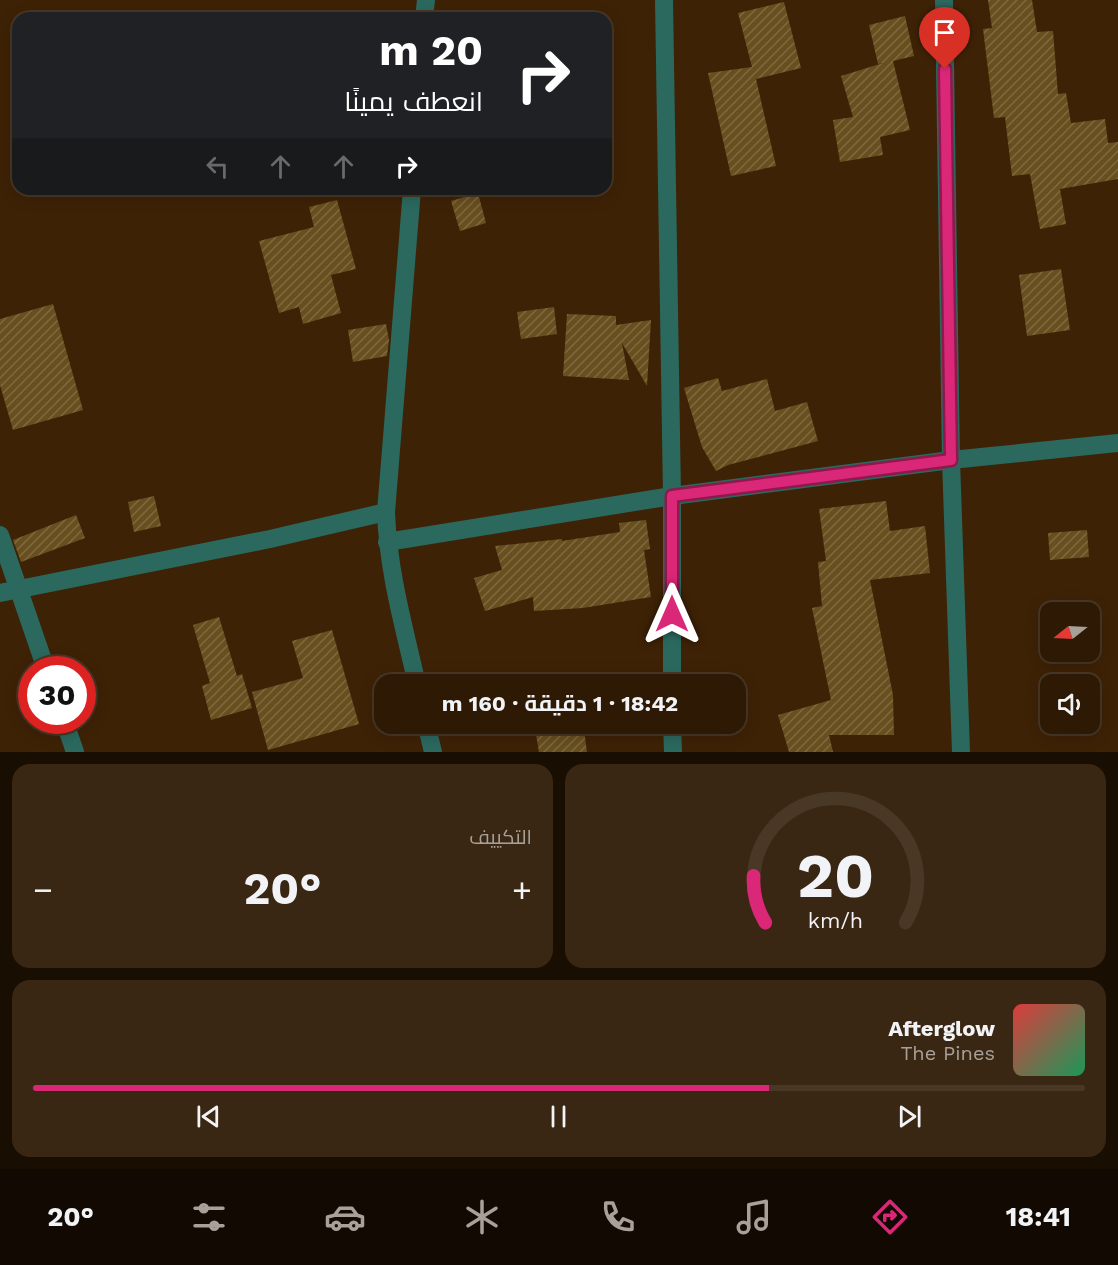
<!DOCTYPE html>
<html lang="ar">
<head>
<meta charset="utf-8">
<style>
	:root { --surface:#2e1a04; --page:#3a2713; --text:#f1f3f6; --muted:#a7a19a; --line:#493826; --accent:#db2777 }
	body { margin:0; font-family:"Work Sans",Cairo,sans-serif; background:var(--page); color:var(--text); direction:rtl; height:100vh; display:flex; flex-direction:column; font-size:22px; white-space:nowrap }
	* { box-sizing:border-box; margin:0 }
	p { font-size:20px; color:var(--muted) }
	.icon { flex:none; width:33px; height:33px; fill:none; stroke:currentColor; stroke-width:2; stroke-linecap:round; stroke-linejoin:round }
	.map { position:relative; height:752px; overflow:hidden; direction:ltr }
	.side { display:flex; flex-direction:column; gap:12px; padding:12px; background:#190e02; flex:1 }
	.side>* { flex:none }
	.hud { position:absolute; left:12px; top:12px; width:600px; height:183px; border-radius:18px; box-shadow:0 3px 15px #0003,0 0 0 2px var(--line); direction:rtl; background:#202124; color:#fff; overflow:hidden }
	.needle { width:39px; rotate:252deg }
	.fabs { position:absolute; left:1040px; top:602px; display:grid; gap:12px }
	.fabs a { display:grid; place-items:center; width:60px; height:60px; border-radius:12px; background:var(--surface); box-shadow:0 3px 15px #0003,0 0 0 2px var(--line); font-size:30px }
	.speed { position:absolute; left:18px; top:656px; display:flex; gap:12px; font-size:30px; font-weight:700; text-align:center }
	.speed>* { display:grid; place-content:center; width:78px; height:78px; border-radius:50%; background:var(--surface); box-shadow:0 3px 15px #0003,0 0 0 2px var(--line); line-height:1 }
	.speed .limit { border:9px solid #d22; background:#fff; color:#111 }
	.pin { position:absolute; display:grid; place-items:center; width:51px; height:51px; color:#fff; margin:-62px -26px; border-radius:50% 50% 50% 0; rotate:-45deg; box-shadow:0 0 6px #0007 }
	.pin .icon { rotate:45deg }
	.me { position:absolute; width:66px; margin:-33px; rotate:0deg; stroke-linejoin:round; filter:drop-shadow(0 0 4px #0008) }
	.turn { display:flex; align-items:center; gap:21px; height:126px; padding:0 30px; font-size:27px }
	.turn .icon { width:78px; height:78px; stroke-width:2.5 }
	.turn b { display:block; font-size:42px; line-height:51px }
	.lanes { display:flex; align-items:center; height:57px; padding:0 30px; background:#0003; justify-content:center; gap:30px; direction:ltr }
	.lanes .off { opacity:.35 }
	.big { font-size:45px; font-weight:700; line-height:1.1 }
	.side .card { flex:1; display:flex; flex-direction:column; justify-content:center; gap:9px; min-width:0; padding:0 21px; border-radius:18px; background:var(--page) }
	.side .dial { align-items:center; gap:0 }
	.dial svg { height:156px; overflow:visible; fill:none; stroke:var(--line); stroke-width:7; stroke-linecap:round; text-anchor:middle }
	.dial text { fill:var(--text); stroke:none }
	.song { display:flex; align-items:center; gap:18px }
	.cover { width:72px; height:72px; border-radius:9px; background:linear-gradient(135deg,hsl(0 70% 55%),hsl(150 70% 35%)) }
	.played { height:6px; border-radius:3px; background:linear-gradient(90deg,var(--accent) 70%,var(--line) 70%) }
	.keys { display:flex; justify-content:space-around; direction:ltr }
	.heat { display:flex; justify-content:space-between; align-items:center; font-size:33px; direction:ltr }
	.side .tiles { flex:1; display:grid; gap:12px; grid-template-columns:1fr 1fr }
	.card:last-child { grid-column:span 2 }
	.trip { position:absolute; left:374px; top:674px; width:372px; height:60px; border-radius:18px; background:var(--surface); box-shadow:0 3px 15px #0003,0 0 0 2px var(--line); font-weight:700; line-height:60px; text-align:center; direction:rtl }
	.tab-bar { display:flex; height:96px; justify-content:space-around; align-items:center; background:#120a02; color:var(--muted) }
	.tab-bar .icon { width:42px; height:42px }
	.tab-bar .selected { color:var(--accent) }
	.tab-bar b { font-size:27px; color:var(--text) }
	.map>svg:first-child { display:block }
	.building { fill:url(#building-hatch) }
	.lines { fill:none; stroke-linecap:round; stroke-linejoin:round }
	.minor { stroke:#2b695f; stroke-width:18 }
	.route-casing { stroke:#8e194d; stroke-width:15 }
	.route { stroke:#db2777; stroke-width:10 }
</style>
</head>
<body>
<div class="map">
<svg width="1118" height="752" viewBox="0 0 1118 752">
	<defs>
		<pattern id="building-hatch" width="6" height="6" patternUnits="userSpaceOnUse" patternTransform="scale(1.5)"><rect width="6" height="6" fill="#684f1f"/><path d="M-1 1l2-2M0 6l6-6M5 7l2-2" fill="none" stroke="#7f693f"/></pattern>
	</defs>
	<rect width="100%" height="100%" fill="#3e2206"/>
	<g class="building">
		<polygon points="988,0 1032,0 1037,32 1053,31 1058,94 1066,93 1071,123 1105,119 1108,143 1118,142 1118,179 1060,189 1066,224 1040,229 1030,174 1012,176 1005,117 994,118 983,29 992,28"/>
		<polygon points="784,2 801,68 756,79 776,166 731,176 708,73 752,67 738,13"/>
		<polygon points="905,16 914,56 893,61 910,130 880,137 883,155 840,162 833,120 853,117 841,76 883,63 878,64 869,25"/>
		<polygon points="478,193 486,223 460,231 451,201"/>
		<polygon points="337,200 356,269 331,275 341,313 303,324 299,307 279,313 259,241 314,227 309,207"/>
		<polygon points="1061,269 1070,330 1027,336 1019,275"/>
		<polygon points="53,304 83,410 13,430 0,385 0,319"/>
		<polygon points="554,307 557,334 521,339 517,312"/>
		<polygon points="567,314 616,316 616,325 651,320 647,386 622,343 629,380 563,376"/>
		<polygon points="386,324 389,340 387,356 353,362 348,330"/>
		<polygon points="718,378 722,391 767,379 775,411 807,402 818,441 728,465 716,471 702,447 684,388"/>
		<polygon points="154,496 161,526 134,532 128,502"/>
		<polygon points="886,501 890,531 925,526 930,573 870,580 893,695 894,735 829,735 833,752 789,752 778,715 831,700 812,608 822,606 818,562 826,561 819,509"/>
		<polygon points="76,515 85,538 21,562 13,540"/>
		<polygon points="646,520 650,549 644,550 651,597 583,608 534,611 533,597 485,611 474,578 502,570 495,546 562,539 562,541 620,532 619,523"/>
		<polygon points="1087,530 1089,557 1050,560 1048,533"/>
		<polygon points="219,617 237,676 242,674 252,708 211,720 202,686 210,683 193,625"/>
		<polygon points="332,630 359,724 268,750 252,692 303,678 292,641"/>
		<polygon points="534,723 583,723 587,752 539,752"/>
	</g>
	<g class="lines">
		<g class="minor">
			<polyline points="664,0 672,496 672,684"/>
			<polyline points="944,0 951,460 961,752"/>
			<polyline points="424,18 426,0"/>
			<path d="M 412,189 L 386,512 C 388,571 404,627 417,684"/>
			<polyline points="0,535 46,669"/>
			<polyline points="387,542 672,496 951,460 1118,443"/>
			<polyline points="0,593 270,539 386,512"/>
			<polyline points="64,720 75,752"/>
			<polyline points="426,723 433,752"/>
			<polyline points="672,723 673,752"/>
		</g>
	</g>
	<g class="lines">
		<g class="route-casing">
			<polyline id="route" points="672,614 672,496 951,460 945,69"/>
		</g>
		<use href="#route" class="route"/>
	</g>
</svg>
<div class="fabs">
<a><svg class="needle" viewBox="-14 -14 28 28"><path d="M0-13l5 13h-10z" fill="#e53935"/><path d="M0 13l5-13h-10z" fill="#a7a19a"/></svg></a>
<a><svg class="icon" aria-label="sound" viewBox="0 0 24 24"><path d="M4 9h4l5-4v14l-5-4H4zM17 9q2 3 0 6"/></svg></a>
</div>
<div class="speed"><div class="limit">30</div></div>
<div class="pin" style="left:945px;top:69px;background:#d93025"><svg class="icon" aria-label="arrive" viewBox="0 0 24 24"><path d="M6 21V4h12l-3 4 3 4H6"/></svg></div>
<svg class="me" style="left:672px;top:614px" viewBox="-20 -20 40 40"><path d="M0-17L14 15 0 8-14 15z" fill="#db2777" stroke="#fff" stroke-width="4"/></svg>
<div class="trip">18:42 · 1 دقيقة · 160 m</div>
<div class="hud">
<div class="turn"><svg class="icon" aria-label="right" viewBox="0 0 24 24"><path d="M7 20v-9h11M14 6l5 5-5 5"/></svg><div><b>20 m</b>انعطف يمينًا</div></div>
<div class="lanes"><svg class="icon off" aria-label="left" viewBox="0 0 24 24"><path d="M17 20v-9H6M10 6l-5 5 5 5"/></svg><svg class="icon off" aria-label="ahead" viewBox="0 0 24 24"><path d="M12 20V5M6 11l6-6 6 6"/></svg><svg class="icon off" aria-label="ahead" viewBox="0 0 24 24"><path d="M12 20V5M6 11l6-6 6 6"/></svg><svg class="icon" aria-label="right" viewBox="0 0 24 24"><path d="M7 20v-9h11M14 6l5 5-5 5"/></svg></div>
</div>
</div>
<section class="side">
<div class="tiles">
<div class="card dial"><svg viewBox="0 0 100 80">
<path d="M14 69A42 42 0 1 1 86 69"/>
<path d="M14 69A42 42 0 0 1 8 45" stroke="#db2777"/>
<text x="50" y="56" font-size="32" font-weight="700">20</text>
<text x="50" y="72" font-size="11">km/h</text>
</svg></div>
<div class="card"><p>التكييف</p>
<div class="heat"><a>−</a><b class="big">20°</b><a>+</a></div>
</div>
<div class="card">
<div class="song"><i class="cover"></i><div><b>Afterglow</b><p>The Pines</p></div></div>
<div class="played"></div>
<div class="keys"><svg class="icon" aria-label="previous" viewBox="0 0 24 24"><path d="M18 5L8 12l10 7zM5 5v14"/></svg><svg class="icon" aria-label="pause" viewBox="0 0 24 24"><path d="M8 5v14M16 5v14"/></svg><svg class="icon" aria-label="next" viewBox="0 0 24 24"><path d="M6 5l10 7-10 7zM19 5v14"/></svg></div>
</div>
</div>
</section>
<nav class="tab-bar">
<b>18:41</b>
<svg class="icon selected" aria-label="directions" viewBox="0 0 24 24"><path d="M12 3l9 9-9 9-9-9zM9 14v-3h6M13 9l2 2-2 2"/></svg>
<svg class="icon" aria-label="music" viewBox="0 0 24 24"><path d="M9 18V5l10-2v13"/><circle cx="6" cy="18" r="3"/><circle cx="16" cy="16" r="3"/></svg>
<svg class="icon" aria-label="phone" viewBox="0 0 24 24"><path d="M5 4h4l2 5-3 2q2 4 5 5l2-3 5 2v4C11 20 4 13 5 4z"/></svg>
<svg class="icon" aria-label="climate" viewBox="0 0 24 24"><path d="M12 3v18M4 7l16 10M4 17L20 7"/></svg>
<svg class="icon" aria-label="car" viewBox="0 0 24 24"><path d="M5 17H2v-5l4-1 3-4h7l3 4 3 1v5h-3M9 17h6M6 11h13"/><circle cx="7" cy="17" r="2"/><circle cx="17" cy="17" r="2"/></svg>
<svg class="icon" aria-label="filters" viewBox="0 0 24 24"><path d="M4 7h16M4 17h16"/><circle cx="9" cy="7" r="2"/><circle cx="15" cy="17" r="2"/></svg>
<b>20°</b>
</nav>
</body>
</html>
